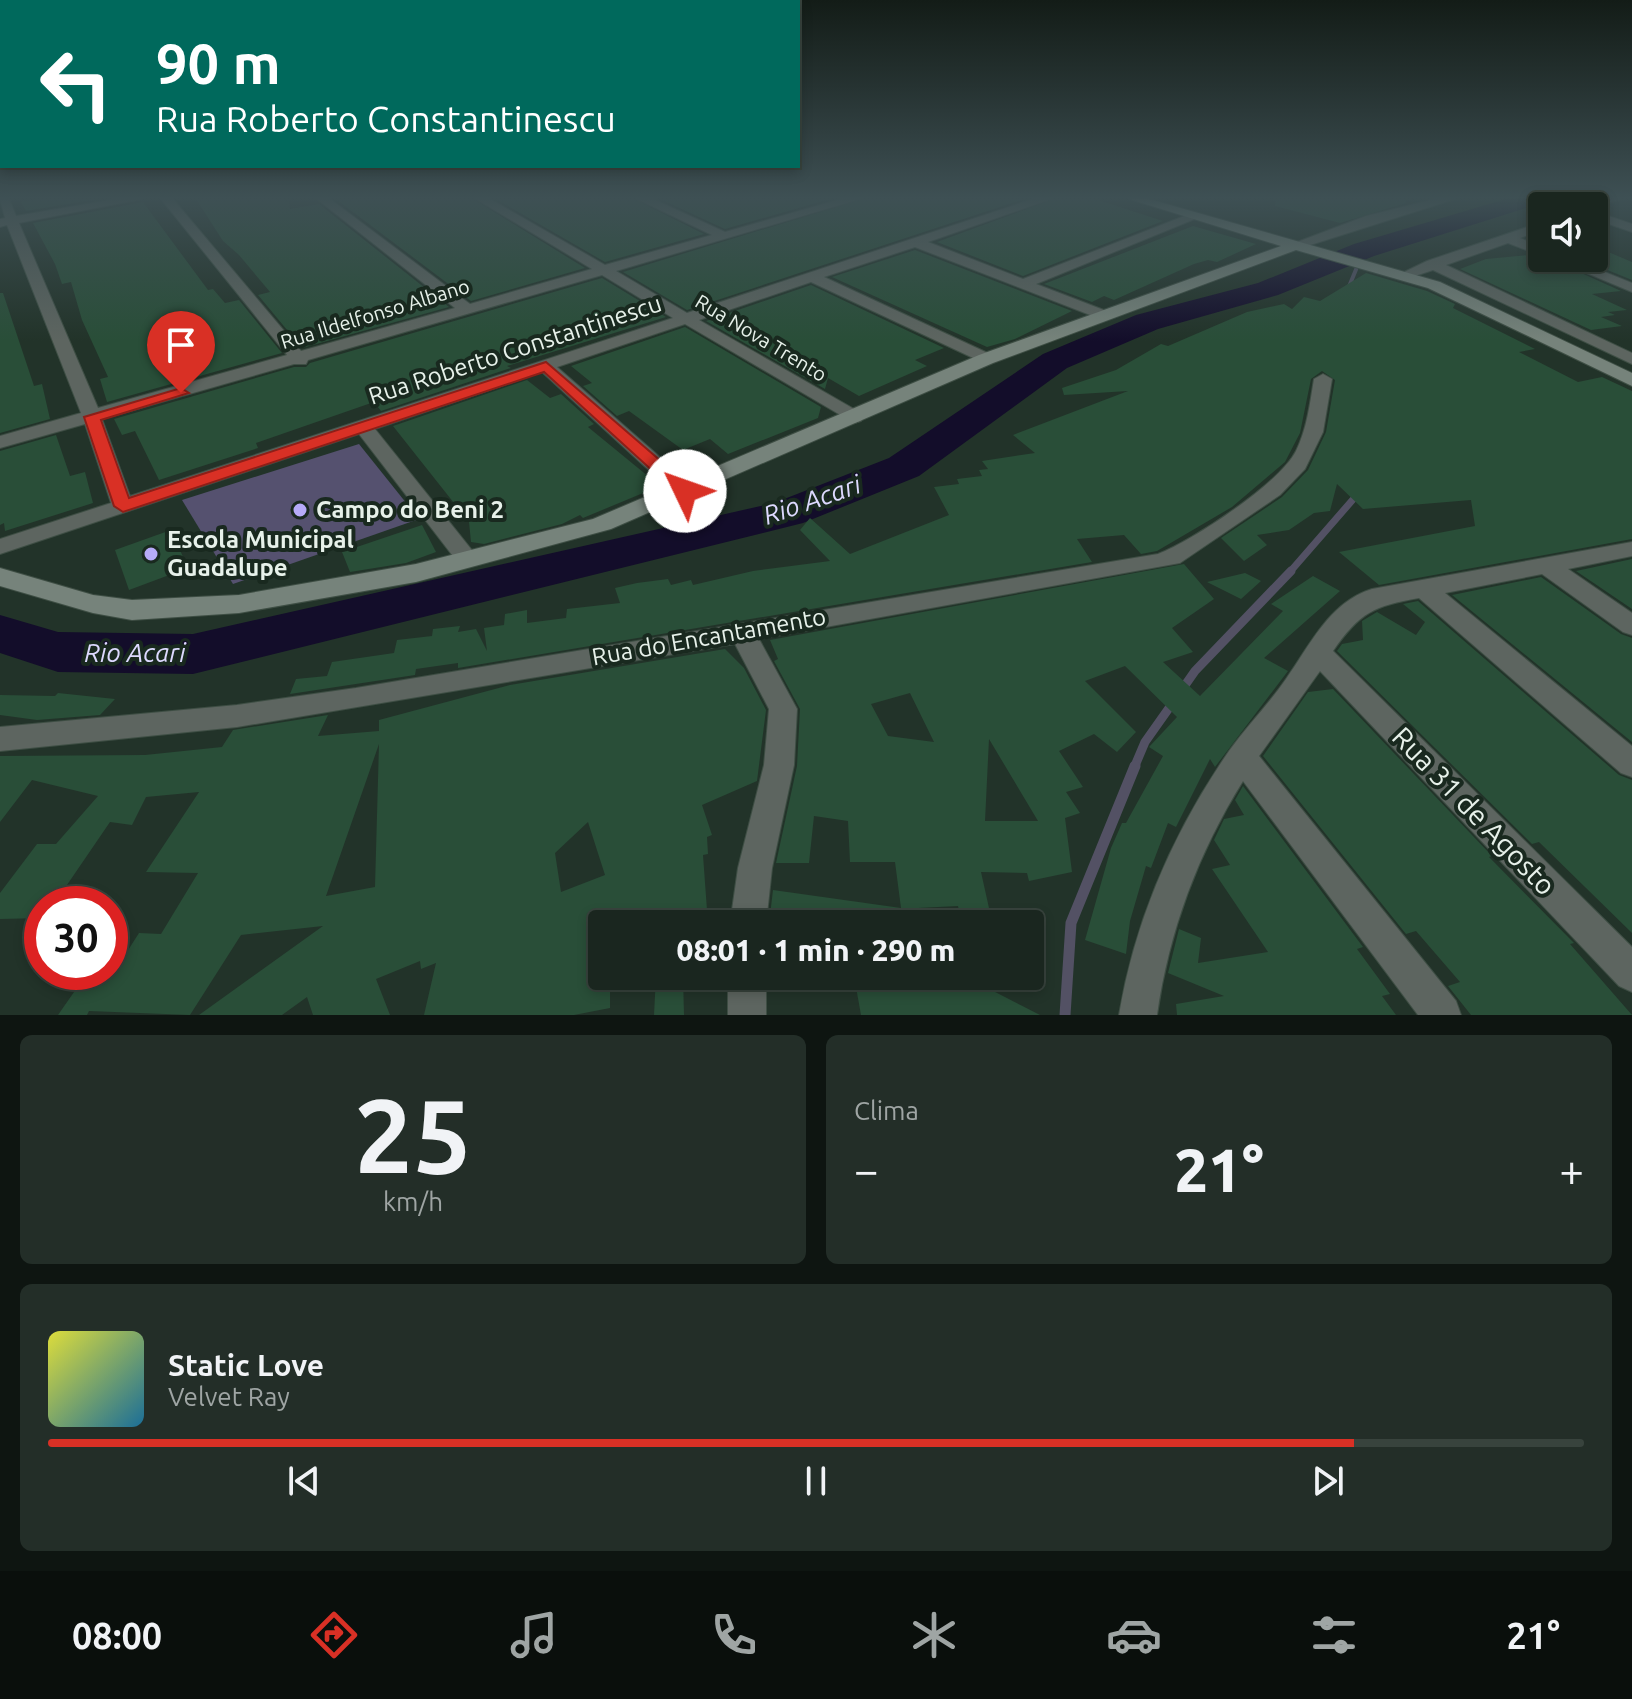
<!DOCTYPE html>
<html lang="pt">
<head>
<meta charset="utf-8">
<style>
	:root { --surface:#1a261f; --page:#232e28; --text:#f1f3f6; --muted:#9fa5a4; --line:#38433d; --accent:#d93025 }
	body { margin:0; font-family:Ubuntu,sans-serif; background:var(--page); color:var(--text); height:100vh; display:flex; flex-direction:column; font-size:30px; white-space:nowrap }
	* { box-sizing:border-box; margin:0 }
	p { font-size:26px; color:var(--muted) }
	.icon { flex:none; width:44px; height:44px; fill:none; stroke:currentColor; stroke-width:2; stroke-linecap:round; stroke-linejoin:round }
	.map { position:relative; height:1015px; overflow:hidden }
	.drawer { display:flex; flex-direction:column; gap:20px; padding:20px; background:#0e1511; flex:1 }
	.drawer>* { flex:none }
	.hud { position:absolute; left:0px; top:0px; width:800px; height:168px; box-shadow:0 4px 12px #0003,0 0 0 2px var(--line); background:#00695c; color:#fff; overflow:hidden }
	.fabs { position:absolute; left:1528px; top:192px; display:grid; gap:16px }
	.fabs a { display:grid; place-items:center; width:80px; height:80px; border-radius:8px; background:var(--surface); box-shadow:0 4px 12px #0003,0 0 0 2px var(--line); font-size:40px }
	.speed { position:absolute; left:24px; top:886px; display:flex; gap:16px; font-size:40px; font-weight:700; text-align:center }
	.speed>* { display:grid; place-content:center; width:104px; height:104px; border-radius:50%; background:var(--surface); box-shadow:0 4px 12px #0003,0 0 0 2px var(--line); line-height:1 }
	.speed .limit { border:12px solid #d22; background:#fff; color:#111 }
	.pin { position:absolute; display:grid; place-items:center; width:68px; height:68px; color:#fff; margin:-82px -34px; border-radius:50% 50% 50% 0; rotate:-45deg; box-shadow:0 0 8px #0007 }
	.pin .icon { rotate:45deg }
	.me { position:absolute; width:88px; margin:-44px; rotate:312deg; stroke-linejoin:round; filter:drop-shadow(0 0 6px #0008) }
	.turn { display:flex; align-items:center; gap:28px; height:168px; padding:0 24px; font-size:36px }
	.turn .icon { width:104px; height:104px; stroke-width:2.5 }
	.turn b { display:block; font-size:56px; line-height:68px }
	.big { font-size:60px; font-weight:800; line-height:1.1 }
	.drawer .card { flex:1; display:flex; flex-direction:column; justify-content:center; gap:12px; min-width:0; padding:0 28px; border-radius:12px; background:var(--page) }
	.drawer .dial { align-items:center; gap:0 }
	.dial b { font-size:104px; line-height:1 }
	.song { display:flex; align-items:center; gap:24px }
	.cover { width:96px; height:96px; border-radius:12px; background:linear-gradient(135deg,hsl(60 70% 55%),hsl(200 70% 35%)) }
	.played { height:8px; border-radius:4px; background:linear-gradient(90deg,var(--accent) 85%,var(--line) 85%) }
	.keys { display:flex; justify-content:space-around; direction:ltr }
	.heat { display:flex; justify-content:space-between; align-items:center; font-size:44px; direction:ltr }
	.drawer .tiles { flex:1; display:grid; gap:20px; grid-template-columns:1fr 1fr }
	.card:last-child { grid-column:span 2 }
	.trip { position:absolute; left:588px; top:910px; width:456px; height:80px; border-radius:8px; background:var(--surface); box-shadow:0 4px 12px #0003,0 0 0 2px var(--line); font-weight:800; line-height:80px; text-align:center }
	.tabs { display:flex; height:128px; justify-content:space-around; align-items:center; background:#0a0f0c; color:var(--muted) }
	.tabs .icon { width:56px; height:56px }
	.tabs .current { color:var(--accent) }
	.tabs b { font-size:36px; color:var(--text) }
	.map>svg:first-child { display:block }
	.green { fill:#55516f }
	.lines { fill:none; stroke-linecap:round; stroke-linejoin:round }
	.stream-far3 { stroke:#535164; stroke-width:4 }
	.stream-far2 { stroke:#535164; stroke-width:7 }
	.stream-far1 { stroke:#535164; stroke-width:9 }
	.stream { stroke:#535164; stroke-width:11 }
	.river { fill:#130d2a; fill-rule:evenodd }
	.building { fill:#294e38; fill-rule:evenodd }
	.street-casing { stroke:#3e4e44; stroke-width:2 }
	.secondary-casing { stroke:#3e4e44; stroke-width:2 }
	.street { fill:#5d6560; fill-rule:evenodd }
	.secondary { fill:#76837b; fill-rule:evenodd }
	.route { fill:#d93025; stroke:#8d1f18; stroke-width:2 }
	.poi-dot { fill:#b6abf8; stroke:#19291f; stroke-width:3 }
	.labels { text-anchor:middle; stroke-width:8; stroke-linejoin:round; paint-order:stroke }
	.far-street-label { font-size:20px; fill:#e7f1ea; stroke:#19291f }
	.street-label { font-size:24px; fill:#e7f1ea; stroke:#19291f }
	.poi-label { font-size:24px; font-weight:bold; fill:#e7f1ea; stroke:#19291f; text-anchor:start }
	.water-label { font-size:26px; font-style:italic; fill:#ddd9ff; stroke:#19291f }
	.near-street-label { font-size:28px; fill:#e7f1ea; stroke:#19291f }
</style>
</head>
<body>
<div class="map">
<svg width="1632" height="1015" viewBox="0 0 1632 1015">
	<rect width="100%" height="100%" fill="#223329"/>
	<polygon class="green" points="359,444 419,519 233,584 182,500"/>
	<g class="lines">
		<polyline class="stream-far3" points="1348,289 1364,250"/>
		<polyline class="stream-far2" points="1289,573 1356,496"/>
		<g class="stream-far1">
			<polyline points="1181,691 1195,671 1291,571"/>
			<polyline points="1134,768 1145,742 1174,701"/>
		</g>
		<polyline class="stream" points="1065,1015 1071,923 1135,766"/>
		<polygon class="river" points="1506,199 1543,199 1539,204 1374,256 1278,295 1158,329 1067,368 919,476 803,523 193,674 58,672 0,653 0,615 58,632 193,634 774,503 889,458 1043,354 1136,315 1258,283 1354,244"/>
	</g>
	<g class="building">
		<polygon points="38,199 98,199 26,211 21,202"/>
		<polygon points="196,199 289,199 290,209 319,204 449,307 302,348 258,295 270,292 239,255 223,241"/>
		<polygon points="344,199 473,199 585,268 471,301 337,200"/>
		<polygon points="496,199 634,199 704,234 605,262"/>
		<polygon points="660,199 830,199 725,229"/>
		<polygon points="863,199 1024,199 687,310 623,272"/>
		<polygon points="1054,199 1095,199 1163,221 1023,276 937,242"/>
		<polygon points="1276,199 1406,199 1406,203 1340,223 1275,206"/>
		<polygon points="143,202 208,290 213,289 225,303 239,300 282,353 107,402 100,379 108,377 82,320 71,282 62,284 55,264 33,223"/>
		<polygon points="1193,226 1256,244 1217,262 1208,260 1194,264 1114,300 1104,296 1092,302 1044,284"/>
		<polygon points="915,250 1072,311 1015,339 987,347 832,277"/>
		<polygon points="1606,251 1632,262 1632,280 1578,258 1594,258 1594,252"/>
		<polygon points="1530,255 1548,258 1621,291 1592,294 1627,310 1608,312 1615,315 1601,317 1622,326 1591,330 1460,269 1486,259"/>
		<polygon points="1366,273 1427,291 1455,304 1453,308 1535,349 1519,352 1578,382 1602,377 1632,391 1632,539 1379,585 1339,552 1475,526 1471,500 1363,509 1337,484 1330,511 1314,513 1289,530 1257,535 1267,545 1244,561 1221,538 1282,497 1308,470 1326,432 1335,380 1322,371 1311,379 1300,433 1285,462 1232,507 1157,551 1141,554 1124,535 1077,539 1092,562 458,668 458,663 416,669 415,675 290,694 296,679 327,676 332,662 394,653 397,640 432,636 433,629 460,626 458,632 476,629 487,651 484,628 504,625 505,614 527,610 527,623 566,618 567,609 620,603 615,588 637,583 668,579 671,585 691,580 693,585 753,571 830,561 800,530 810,518 850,554 949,515 934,487 959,484 957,479 982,476 979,470 988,469 982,461 1035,453 1013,435 1128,391 1064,395 1062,388 1116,370 1161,344 1168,346 1247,312 1284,304 1292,309 1304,297 1320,301"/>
		<polygon points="602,278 666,317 507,366 511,368 381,411 374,402 256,443 258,448 159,480 135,431 122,435 114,419 294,367 306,367 310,363"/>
		<polygon points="811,285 944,348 915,360 927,366 859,396 828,378 825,389 706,321"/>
		<polygon points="0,293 3,293 34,386 42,384 50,419 0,433"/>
		<polygon points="685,327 821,407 818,418 728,454 710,439 683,450 629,411 617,416 583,386 592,383 571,366"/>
		<polygon points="527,380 550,398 561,394 594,424 588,427 660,486 583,518 580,515 562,524 484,544 471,542 469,522 393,426"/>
		<polygon points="56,435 70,476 85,472 93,503 5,531 4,523 0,525 0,451"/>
		<polygon points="422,525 436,552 406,563 350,572 342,552"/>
		<polygon points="171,530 188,568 129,590 115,550"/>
		<polygon points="1632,559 1632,609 1576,571"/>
		<path d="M 1184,564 L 1214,599 L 1172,628 L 1193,652 L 1163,662 L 1200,696 L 1283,611 L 1271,604 L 1313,576 L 1340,591 L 1264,658 L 1288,671 L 1215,767 L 1210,759 L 1176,827 L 1168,823 L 1151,868 L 1146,866 L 1130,921 L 1126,954 L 1085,940 L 1111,848 L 1122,823 L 1126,823 L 1163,756 L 1149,747 L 1177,717 L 1125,666 L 1085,681 L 1136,732 L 1117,752 L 1094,734 L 1059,751 L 1083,787 L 1066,792 L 1080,813 L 1065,818 L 1072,872 L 1029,881 L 1027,873 L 981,872 L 991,917 L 961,918 L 958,906 L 918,908 L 927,912 L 926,924 L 769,924 L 773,890 L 901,908 L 895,862 L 850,862 L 848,821 L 814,816 L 809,863 L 776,863 L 797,766 L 800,709 L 774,661 L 778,659 L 770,640 ZM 910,693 L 934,742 L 888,736 L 871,704 ZM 989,739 L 1038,821 L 985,821 Z"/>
		<polygon points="1245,573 1261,581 1241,599 1207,582"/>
		<polygon points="1541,577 1621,634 1632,638 1632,742 1452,595"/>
		<polygon points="1418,601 1619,775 1632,780 1632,933 1539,842 1532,844 1337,651 1342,644 1363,640 1362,621 1377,612 1416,635 1425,622 1403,604"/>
		<path d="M 725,649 L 744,668 L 766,710 L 757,781 L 702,805 L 712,835 L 707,837 L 708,854 L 703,855 L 708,924 L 602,924 L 602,976 L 610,976 L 610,1008 L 574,1015 L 424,1015 L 436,963 L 421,969 L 420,961 L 376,979 L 390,1015 L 313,1015 L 307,997 L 282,1015 L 199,1015 L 323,926 L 241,935 L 190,1015 L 89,1011 L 87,1015 L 58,1015 L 88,972 L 110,972 L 110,956 L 123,958 L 139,933 L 161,934 L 198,873 L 146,872 L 199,792 L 146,797 L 132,825 L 110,822 L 54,904 L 42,904 L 42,918 L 0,919 L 0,893 L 37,844 L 56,844 L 98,796 L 32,780 L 0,822 L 0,756 L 145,755 L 222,747 L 233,730 L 328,715 L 318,736 L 379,731 L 379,720 L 510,685 ZM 379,744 L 375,887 L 326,896 ZM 588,822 L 605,875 L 561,892 L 555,853 Z"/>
		<polygon points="1333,689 1492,856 1489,857 1574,943 1570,944 1632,1015 1471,1015 1448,986 1460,982 1416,931 1406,934 1263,756 1308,692"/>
		<polygon points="58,693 115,699 100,715 37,720 0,715 0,695 55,696"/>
		<polygon points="1243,786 1363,947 1357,949 1390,994 1382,996 1396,1015 1177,1015 1176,1004 1224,996 1168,973 1179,929 1201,938 1198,963 1268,952 1212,869 1230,865 1214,840 1224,819 1244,815 1235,800"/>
		<polygon points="656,976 683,976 684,1015 654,1015"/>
		<polygon points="854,976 964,976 1040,1015 861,1015"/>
	</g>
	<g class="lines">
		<g class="street-casing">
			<g id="street">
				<path d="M 0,199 L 9,199 L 16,216 L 116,199 L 142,199 L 19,223 L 98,408 L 287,355 L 161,199 L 173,199 L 301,351 L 455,308 L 317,199 L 330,199 L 470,304 L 592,269 L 476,199 L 490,199 L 605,265 L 712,235 L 637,199 L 653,199 L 725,232 L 841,199 L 860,199 L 616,271 L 687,313 L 1033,199 L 1051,199 L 928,242 L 1023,279 L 1192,213 L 1202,216 L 1036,284 L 1109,312 L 1109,318 L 1103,320 L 915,247 L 824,277 L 992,355 L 995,359 L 986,364 L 811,282 L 699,320 L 861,413 L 864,417 L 861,421 L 854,423 L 685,324 L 557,367 L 693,486 L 696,491 L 693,496 L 677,496 L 542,372 L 375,429 L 479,559 L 475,564 L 459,564 L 359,434 L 0,554 L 0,539 L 111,503 L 85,424 L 0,448 L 0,436 L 81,413 L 7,225 L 0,227 L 0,219 L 5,218 ZM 602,275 L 673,318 L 130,496 L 102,419 L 294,364 L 306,364 L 308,360 Z"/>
				<polygon points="1435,199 1455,199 1304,247 1292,244 1366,216"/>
				<polygon points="1602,199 1620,199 1594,209 1594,206 1586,206"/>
				<polygon points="1594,211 1632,224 1632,232 1594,219"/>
				<polygon points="1542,222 1542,230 1520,238 1542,247 1542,256 1508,243 1446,265 1632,353 1632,364 1433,270 1403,280 1396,276 1427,261"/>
				<polygon points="1551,258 1570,258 1632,283 1632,292"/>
				<path d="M 1323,374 L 1332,379 L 1323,432 L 1305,469 L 1280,495 L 1180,563 L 759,639 L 797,709 L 794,765 L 772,868 L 766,924 L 730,924 L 738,868 L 764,765 L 769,709 L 735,644 L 237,727 L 0,751 L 0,727 L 237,705 L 356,688 L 1158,554 C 1192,541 1280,483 1296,451 C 1307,429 1310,403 1314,379 Z"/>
				<path d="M 1632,542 L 1632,556 L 1568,569 L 1632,613 L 1632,635 L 1623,632 L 1542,574 L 1445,593 L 1632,746 L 1632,777 L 1621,773 L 1419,598 C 1374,606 1360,612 1333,651 L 1632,947 L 1632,992 L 1619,986 L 1320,671 L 1259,756 L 1456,1001 L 1461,1015 L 1418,1015 L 1243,781 C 1198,853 1169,931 1157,1015 L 1119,1015 C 1135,919 1174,831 1229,751 C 1247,726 1269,704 1286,679 C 1309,647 1329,602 1372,589 Z"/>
				<rect x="728" y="976" width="38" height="39"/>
			</g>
		</g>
		<g class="secondary-casing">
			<polygon id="secondary" points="1129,199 1149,199 1440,282 1632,373 1632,386 1428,288 1296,250 993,363 611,529 416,582 239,613 132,620 93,613 0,586 0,568 93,595 132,600 239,595 416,564 593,519 979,355 1281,246"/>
		</g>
		<use href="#street" class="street"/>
		<use href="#secondary" class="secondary"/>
	</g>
	<linearGradient id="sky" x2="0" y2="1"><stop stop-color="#131c17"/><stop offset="0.58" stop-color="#3e5054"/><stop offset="1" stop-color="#3e5054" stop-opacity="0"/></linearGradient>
	<rect width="1632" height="341" fill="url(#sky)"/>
	<polygon class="route" points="546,362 691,487 691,495 679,495 544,372 123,512 114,506 84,417 181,388 189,393 101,420 129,498"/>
	<g class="poi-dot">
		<circle cx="300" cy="510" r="8"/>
		<circle cx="151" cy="554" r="8"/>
	</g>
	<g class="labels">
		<g class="far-street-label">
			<text transform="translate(375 314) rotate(-17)" y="7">Rua Ildelfonso Albano</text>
			<text transform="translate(761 338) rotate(31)" y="7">Rua Nova Trento</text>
		</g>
		<g class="street-label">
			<text transform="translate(515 350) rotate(-18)" y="8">Rua Roberto Constantinescu</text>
			<text transform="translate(709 637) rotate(-10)" y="8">Rua do Encantamento</text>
		</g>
		<g class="poi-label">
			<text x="316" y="518">Campo do Beni 2</text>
			<text x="167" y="548">Escola Municipal<tspan x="167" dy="28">Guadalupe</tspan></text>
		</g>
		<g class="water-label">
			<text transform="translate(812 500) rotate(-19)" y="9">Rio Acari</text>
			<text x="135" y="662">Rio Acari</text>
		</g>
		<g class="near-street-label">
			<text transform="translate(1474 811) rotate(46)" y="10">Rua 31 de Agosto</text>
		</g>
	</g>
</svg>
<div class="fabs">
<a><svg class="icon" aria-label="sound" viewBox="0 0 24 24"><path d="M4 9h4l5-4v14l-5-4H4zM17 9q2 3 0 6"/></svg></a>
</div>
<div class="speed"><div class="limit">30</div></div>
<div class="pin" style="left:181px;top:393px;background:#d93025"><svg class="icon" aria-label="arrive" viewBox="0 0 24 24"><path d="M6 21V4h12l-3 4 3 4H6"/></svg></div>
<svg class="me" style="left:685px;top:491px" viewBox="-20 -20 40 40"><circle r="19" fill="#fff"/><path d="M0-13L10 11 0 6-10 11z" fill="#d93025"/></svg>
<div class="trip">08:01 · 1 min · 290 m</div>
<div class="hud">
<div class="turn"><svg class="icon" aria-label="left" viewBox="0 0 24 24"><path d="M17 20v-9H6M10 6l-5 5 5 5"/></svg><div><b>90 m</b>Rua Roberto Constantinescu</div></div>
</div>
</div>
<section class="drawer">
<div class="tiles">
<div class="card dial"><b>25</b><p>km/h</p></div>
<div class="card"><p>Clima</p>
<div class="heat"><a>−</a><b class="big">21°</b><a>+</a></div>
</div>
<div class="card">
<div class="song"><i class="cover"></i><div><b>Static Love</b><p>Velvet Ray</p></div></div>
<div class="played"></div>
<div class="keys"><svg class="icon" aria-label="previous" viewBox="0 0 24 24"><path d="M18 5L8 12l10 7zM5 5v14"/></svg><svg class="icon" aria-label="pause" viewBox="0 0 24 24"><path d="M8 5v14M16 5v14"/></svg><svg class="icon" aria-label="next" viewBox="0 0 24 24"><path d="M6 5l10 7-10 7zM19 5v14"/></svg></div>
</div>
</div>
</section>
<nav class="tabs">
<b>08:00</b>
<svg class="icon current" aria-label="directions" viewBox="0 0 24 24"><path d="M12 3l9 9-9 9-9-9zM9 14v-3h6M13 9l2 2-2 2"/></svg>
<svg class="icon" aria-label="music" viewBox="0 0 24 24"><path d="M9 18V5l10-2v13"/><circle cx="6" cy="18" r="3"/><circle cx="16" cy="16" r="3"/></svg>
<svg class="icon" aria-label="phone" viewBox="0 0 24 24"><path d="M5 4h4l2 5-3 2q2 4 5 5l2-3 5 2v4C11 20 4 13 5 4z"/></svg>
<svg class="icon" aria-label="climate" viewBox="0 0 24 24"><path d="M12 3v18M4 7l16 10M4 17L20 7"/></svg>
<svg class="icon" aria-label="car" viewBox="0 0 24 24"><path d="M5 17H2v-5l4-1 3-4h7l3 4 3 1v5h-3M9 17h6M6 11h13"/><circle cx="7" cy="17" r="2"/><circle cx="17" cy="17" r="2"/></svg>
<svg class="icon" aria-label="filters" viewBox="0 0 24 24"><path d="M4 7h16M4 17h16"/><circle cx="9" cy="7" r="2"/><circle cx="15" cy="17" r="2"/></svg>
<b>21°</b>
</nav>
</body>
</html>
